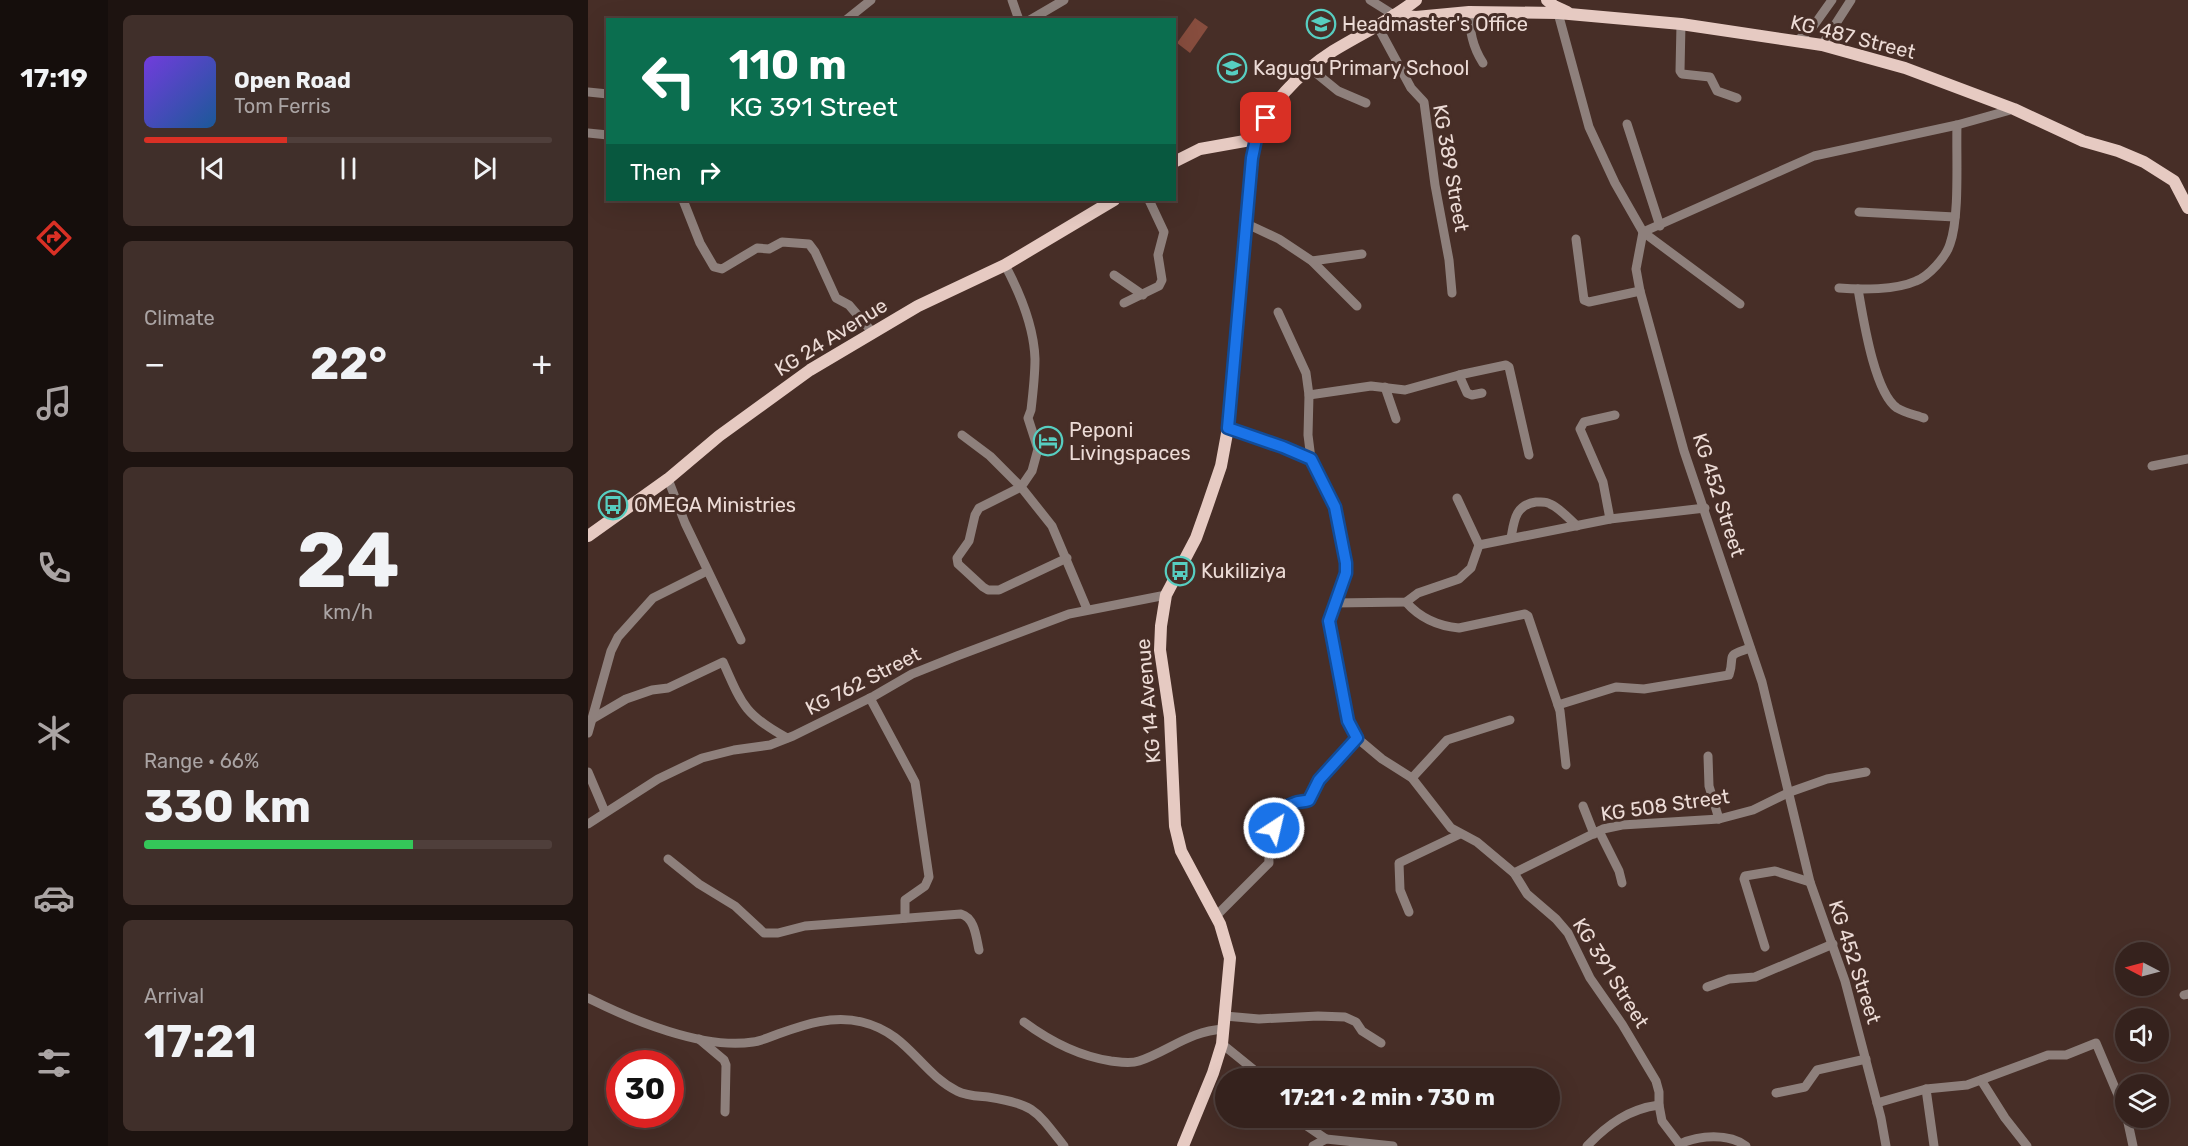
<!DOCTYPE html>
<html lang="en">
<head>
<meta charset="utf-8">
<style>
	:root { --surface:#35221d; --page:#402f2a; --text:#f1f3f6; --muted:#aaa4a4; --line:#4f3f3b; --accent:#d93025 }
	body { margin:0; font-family:Rubik,sans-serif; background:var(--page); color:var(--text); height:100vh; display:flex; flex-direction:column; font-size:22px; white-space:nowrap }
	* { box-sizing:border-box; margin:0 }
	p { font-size:20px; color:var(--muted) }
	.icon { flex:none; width:33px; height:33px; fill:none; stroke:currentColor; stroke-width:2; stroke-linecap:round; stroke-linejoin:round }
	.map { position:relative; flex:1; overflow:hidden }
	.panel { display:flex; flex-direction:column; gap:15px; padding:15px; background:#1d1310; width:480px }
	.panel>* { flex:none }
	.guide { position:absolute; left:18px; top:18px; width:570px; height:183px; border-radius:0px; box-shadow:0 6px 24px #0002,0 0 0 2px var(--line); background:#0b6e4f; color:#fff; overflow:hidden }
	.needle { width:39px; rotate:276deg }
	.buttons { position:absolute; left:1527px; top:942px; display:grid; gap:12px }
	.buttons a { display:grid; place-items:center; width:54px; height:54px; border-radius:50%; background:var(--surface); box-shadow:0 6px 24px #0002,0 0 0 2px var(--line); font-size:30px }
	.speed { position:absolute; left:18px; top:1050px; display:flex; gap:12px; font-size:30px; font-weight:700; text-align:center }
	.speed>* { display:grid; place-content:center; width:78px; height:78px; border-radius:50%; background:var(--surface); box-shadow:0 6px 24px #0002,0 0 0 2px var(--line); line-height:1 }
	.speed .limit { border:9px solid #d22; background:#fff; color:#111 }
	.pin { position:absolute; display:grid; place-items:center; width:51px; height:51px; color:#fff; margin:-26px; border-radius:12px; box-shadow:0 3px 9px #0006 }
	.me { position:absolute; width:66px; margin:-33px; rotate:35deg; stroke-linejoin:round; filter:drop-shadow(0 0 4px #0008) }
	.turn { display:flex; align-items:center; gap:21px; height:126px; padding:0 24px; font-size:27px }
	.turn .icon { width:78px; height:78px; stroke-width:2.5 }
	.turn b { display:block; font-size:42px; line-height:51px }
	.then { display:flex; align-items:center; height:57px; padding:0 24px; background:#0003; gap:12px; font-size:22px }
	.big { font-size:45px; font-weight:700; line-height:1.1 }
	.panel .tile { flex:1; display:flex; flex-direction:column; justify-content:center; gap:9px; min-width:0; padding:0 21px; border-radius:9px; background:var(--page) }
	.panel .dial { align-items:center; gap:0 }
	.dial b { font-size:78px; line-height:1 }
	.song { display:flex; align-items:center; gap:18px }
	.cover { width:72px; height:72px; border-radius:9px; background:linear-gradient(135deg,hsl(260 70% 55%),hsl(210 70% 35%)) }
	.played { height:6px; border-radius:3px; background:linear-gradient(90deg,var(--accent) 35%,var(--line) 35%) }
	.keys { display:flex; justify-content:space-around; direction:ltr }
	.heat { display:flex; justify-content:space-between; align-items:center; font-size:33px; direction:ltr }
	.charge { height:9px; border-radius:4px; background:linear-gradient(90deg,#34c759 66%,var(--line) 0) }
	.trip { position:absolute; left:627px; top:1068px; width:345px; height:60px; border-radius:30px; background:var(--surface); box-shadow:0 6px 24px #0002,0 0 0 2px var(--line); font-weight:700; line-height:60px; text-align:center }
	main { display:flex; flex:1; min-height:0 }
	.menu { display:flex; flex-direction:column; width:108px; justify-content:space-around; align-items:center; background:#150e0c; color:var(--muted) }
	.menu .icon { width:42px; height:42px }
	.menu .selected { color:var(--accent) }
	.menu b { font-size:27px; color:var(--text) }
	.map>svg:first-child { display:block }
	.green { fill:#874d3e }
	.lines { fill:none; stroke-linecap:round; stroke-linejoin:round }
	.minor { stroke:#8e807c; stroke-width:9 }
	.major { stroke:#e6cac2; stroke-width:12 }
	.route-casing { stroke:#114b97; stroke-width:15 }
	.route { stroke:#1a73e8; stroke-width:10 }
	.labels { text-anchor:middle; stroke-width:6; stroke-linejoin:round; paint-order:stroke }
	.poi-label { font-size:20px; fill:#ecdbd6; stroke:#472e27; text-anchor:start }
	.street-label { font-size:20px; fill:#ecdbd6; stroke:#472e27 }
</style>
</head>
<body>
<main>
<nav class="menu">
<b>17:19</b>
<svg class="icon selected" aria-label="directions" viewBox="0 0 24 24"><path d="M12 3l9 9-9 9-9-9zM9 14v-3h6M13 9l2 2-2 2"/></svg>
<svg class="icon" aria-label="music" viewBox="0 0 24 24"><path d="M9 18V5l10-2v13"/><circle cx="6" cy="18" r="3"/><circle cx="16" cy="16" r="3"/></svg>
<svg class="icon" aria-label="phone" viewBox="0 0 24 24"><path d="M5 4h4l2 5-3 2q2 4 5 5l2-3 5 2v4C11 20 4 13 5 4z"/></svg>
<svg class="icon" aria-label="climate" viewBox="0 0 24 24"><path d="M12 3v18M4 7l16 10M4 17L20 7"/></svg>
<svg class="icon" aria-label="car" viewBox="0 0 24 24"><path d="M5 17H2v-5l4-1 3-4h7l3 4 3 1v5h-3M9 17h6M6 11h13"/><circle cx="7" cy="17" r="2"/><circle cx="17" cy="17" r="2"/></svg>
<svg class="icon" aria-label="filters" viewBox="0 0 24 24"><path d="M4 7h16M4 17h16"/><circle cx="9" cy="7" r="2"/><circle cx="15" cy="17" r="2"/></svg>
</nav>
<section class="panel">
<div class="tile">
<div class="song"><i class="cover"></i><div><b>Open Road</b><p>Tom Ferris</p></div></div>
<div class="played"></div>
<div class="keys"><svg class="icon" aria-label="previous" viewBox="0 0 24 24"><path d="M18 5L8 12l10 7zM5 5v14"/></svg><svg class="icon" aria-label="pause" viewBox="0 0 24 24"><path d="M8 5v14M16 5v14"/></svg><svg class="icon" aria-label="next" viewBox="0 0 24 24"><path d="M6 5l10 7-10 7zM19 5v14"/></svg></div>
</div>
<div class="tile"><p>Climate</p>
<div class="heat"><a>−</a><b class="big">22°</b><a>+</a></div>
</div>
<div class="tile dial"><b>24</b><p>km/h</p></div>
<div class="tile"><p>Range · 66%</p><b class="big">330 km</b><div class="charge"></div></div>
<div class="tile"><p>Arrival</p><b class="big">17:21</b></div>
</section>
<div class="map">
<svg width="1600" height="1146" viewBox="0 0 1600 1146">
	<rect width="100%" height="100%" fill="#472e27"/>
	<polygon class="green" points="607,18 620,27 602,53 589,43"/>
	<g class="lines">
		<g class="minor">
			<polyline points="424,0 431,20"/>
			<polyline points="782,0 806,15"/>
			<path d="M 881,12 C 882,31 884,46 895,63"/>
			<polyline points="970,13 1001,127 1027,183 1055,232 1152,304"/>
			<polyline points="258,20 283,0"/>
			<polyline points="442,20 476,0"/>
			<polyline points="1093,24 1092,71 1094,74 1122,77 1129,91 1149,98"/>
			<polyline points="789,25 823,88 836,102 847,185 861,260 864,293"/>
			<polyline points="1209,41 1224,28 1244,0"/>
			<polyline points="1234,45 1263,0"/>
			<polyline points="723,69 750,91 778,103"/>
			<polyline points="0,92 20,94"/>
			<polyline points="1039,124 1072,226"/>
			<polyline points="0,133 20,135"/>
			<polyline points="95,200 112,243 126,267 134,269 169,248 181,249 194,242 221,244 227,252 248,298 261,305 285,333"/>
			<polyline points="1271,212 1367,217"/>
			<polyline points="659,224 691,239 724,261 769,306"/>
			<polyline points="988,239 996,300 1001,302 1052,291"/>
			<polyline points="724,261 774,254"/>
			<path d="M 417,265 C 432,293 446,327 447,359 C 447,376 445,393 443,410 L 440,418 L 450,449 L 444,471 L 433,487 L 464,526 L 499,609"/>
			<polyline points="526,275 555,295"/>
			<path d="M 1251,288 C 1273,290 1308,290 1328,281 C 1341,276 1358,257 1362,244 C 1372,216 1368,156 1369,125"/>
			<path d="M 1270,289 C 1275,317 1286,392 1309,408 C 1317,413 1328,415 1336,418"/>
			<polyline points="536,303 571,286 574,280 570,255 576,232 561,200"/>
			<polyline points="690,312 718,373 721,395 720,435 723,459"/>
			<polyline points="871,375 879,393 884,395 894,393"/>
			<polyline points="797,387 808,419"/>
			<polyline points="721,395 783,386 817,390 871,375 918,365 921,367 941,455"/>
			<polyline points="640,428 695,447 723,459 747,507 758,563 758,573 740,621 760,721 769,738 794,759 824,778 863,828 889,842 926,873 939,894 968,919 980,933 1002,978 1034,1024 1068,1081 1071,1092 1071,1105 1074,1121 1093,1146"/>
			<polyline points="374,435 402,456 433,487 391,508 387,515 381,541 369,558 370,564 395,587 400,590 411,590 479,558"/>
			<polyline points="1564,466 1600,459"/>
			<polyline points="80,479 97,523 153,640"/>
			<polyline points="869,498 891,545"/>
			<polyline points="1022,519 1015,482 992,429 996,422 1027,415"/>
			<path d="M 923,538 C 926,521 927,505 948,502 C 953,502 958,501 962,504 C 972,508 981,519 989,526"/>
			<path d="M 818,602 C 831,617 850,626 871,628 L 937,614 L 940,616 L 972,711 L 978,765"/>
			<polyline points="746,603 818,602 830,593 871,579 883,568 891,545 1022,519 1117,508"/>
			<polyline points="282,698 327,782 341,877 337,886 317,900 317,918"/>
			<path d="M 970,705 L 1028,687 L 1056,689 L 1141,675 C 1148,654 1135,657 1162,648"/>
			<path d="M 4,719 L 38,699 L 64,690 L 80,688 L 135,662 C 154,705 157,715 199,738"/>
			<polyline points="0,733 23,651 30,637 65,598 119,571"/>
			<polyline points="1120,756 1121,786 1131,819"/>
			<polyline points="0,772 17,812"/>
			<polyline points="824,778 859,740 922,720"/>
			<polyline points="995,806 1006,834"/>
			<polyline points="0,824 70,779 95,767 114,758 146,750 182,745 205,736 286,696 324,674 369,656 481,614 578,595"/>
			<polyline points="1011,831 1031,871 1034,883"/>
			<path d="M 80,859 L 111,884 L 147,906 L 176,933 L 190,933 L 217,926 L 373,914 C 387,918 388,937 391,950"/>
			<polyline points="926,873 1015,829 1034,825 1131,819 1165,810 1202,792 1239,779 1278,772"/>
			<polyline points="821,912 812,890 811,863 872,834"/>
			<path d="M 627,917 L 681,863 C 680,842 685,811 707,803 C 711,801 716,802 721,800 L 731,780 L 769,738"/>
			<polyline points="1177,947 1156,879 1157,876 1187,871 1222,882"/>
			<polyline points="1119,987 1141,979 1167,977 1245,944"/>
			<polyline points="1596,995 1600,994"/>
			<path d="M 0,998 C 44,1020 115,1050 165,1042 C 173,1041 182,1037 190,1034 C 218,1024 245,1015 274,1022 C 320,1033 332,1072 369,1091 C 378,1096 389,1096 400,1097 C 446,1104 448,1110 476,1146"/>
			<polyline points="637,1016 671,1019 730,1016 757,1017 768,1022 774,1031 793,1043"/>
			<path d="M 436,1022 C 463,1042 490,1056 523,1061 C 532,1062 542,1064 551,1061 C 581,1051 601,1031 636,1029"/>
			<polyline points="111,1039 136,1060 138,1065 137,1112"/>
			<polyline points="634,1044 676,1078"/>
			<polyline points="1393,1080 1417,1118 1439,1146"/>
			<polyline points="1338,1089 1346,1146"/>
			<polyline points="1188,1093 1217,1087 1229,1070 1278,1059"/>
			<polyline points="1289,1103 1338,1089 1379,1085 1460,1055 1478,1055 1508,1043 1538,1114"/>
			<polyline points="709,1118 713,1122 738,1139"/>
			<polyline points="1539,1118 1545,1146"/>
			<path d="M 1092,1144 C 1111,1135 1141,1133 1158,1146"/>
			<polyline points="725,1146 738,1139 805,1146"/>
			<path d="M 999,1146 C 1020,1124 1041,1109 1071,1105"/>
			<polyline points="1298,1146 1293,1118 1257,981 1222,882 1174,682 1096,451 1052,291 1048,269 1055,232 1226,156 1369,125 1426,109"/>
		</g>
		<g class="major">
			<polyline points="959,0 966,6 979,12"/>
			<polyline points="806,15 828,17 881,12 970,13 1093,24 1234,45 1317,68 1426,109 1495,141 1530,151 1556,162 1586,181 1600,208"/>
			<polyline points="586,162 612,149 668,139"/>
			<polyline points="0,536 80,479 131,436 222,370 330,306 417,265 526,200"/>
			<path d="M 595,1146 L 625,1073 L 634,1044 L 642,958 L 632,924 L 593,851 L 587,826 L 582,717 L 572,650 L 573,626 L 578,595 L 608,538 L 619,507 L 633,466 L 640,428 L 666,145 C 677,107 712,72 745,51 C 773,34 803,20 828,0"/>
		</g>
	</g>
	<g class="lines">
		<g class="route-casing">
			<path id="route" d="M 678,118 L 668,139 L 664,158 L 640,428 L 695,447 L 723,459 L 747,507 L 758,563 L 758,573 L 741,621 L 760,721 L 769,738 L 731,780 L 721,800 C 716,802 711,801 707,803 C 694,807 689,817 686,828"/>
		</g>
		<use href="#route" class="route"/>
	</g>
	<defs>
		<g id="school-ring" transform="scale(1.5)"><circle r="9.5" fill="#472e27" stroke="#57cec1" stroke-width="1.5"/><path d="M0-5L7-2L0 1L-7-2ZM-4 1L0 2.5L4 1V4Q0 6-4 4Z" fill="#57cec1"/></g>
		<g id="hotel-ring" transform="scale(1.5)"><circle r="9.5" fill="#472e27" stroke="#57cec1" stroke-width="1.5"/><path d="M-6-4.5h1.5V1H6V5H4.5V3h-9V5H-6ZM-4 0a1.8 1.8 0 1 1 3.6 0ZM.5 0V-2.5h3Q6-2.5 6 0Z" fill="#57cec1"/></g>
		<g id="bus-ring" transform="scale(1.5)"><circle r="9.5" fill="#472e27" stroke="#57cec1" stroke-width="1.5"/><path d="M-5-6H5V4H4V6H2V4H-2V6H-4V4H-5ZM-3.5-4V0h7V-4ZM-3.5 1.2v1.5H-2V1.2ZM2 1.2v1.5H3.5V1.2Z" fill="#57cec1"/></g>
	</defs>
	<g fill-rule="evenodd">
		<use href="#school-ring" x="733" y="24"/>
		<use href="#school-ring" x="644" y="68"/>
		<use href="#hotel-ring" x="460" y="441"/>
		<use href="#bus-ring" x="25" y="505"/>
		<use href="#bus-ring" x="592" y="571"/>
	</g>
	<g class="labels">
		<g class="poi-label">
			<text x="754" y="31">Headmaster's Office</text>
			<text x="665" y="75">Kagugu Primary School</text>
			<text x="481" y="437">Peponi<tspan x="481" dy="23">Livingspaces</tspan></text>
			<text x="46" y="512">OMEGA Ministries</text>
			<text x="613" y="578">Kukiliziya</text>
		</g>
		<g class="street-label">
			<text transform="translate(1265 37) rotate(14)" y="7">KG 487 Street</text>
			<text transform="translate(863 168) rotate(80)" y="7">KG 389 Street</text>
			<text transform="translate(243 337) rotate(-32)" y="7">KG 24 Avenue</text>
			<text transform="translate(1131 495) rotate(72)" y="7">KG 452 Street</text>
			<text transform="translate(275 681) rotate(-27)" y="7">KG 762 Street</text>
			<text transform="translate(560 701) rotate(-95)" y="7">KG 14 Avenue</text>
			<text transform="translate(1077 805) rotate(-8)" y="7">KG 508 Street</text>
			<text transform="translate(1267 962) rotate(72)" y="7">KG 452 Street</text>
			<text transform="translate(1023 973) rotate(58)" y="7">KG 391 Street</text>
		</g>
	</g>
</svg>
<div class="buttons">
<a><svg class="needle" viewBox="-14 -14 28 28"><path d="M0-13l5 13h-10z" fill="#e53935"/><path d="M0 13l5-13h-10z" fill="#aaa4a4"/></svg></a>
<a><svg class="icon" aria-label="sound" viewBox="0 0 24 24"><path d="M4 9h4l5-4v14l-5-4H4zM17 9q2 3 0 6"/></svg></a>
<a><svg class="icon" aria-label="layers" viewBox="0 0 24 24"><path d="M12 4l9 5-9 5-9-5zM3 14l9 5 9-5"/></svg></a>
</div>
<div class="speed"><div class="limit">30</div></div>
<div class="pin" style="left:678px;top:118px;background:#d93025"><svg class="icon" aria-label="arrive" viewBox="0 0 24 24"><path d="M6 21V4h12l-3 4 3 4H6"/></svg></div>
<svg class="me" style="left:686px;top:828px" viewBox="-20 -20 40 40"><circle r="17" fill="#1a73e8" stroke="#fff" stroke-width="3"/><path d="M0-11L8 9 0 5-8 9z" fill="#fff"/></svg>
<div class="trip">17:21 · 2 min · 730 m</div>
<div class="guide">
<div class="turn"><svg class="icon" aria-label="left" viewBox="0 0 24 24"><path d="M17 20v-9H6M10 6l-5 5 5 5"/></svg><div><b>110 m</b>KG 391 Street</div></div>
<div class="then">Then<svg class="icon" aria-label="right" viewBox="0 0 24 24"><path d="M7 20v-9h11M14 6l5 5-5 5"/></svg></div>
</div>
</div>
</main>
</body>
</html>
